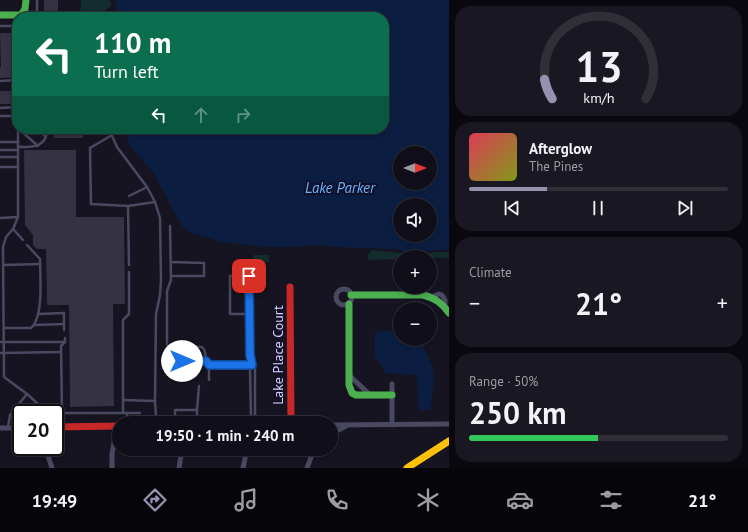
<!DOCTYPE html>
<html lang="en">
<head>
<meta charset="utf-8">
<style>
	:root { --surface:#100f19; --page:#191822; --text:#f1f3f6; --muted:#9c9ca2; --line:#302f38; --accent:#9591b1 }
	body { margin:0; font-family:"PT Sans",sans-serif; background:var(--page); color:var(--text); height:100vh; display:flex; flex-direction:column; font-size:15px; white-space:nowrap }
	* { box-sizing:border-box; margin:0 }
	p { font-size:13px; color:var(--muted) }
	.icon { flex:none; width:22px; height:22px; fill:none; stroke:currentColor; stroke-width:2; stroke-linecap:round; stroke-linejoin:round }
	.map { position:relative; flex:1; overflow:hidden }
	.sheet { display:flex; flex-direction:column; gap:6px; padding:6px; background:#09080e; width:299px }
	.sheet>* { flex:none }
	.hud { position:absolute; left:12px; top:12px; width:377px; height:122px; border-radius:16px; box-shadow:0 2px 6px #0003,0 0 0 1px var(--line); background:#0b6e4f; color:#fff; overflow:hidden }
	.needle { width:26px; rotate:90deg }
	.fabs { position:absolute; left:393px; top:146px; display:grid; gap:8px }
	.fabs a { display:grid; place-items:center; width:44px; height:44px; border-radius:50%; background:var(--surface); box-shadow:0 2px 6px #0003,0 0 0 1px var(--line); font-size:20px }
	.speed { position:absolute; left:12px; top:404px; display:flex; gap:8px; font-size:20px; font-weight:700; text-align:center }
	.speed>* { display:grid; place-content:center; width:52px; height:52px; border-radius:50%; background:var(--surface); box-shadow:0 2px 6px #0003,0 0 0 1px var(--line); line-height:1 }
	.speed .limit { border:2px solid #111; border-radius:6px; background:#fff; color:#111 }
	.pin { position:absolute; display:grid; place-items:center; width:34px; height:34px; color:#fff; margin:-17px; border-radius:8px; box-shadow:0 2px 6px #0006 }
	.me { position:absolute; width:44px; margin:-22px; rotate:90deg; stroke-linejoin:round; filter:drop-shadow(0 0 3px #0008) }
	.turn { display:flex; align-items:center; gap:14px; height:84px; padding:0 16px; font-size:18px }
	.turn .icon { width:52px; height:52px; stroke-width:2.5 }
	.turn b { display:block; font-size:28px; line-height:34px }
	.lanes { display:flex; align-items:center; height:38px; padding:0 16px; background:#0003; justify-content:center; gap:20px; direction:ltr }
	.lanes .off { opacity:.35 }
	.big { font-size:30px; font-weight:800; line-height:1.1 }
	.sheet .card { flex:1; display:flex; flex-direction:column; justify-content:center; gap:6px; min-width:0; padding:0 14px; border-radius:16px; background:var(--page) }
	.sheet .dial { align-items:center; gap:0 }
	.dial svg { height:104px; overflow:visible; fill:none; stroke:var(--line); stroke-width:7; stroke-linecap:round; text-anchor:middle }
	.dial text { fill:var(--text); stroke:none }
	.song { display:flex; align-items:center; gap:12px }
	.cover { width:48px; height:48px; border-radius:6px; background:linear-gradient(135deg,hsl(350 70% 55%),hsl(70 70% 35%)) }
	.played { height:4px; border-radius:2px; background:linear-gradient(90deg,var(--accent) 30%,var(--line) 30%) }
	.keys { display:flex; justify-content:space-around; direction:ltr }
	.heat { display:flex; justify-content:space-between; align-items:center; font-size:22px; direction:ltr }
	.charge { height:6px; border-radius:3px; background:linear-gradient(90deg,#34c759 50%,var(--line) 0) }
	.trip { position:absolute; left:112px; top:416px; width:226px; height:40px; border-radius:20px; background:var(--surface); box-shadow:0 2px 6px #0003,0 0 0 1px var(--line); font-weight:800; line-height:40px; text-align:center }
	.tab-bar { display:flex; height:64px; justify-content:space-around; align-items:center; background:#06060a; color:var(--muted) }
	.tab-bar .icon { width:28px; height:28px }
	.tab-bar .on { color:var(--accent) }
	.tab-bar b { font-size:18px; color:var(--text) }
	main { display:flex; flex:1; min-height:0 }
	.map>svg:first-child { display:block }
	.green { fill:#132c2d }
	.water { fill:#0b1e41; fill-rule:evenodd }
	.building { fill:#343243 }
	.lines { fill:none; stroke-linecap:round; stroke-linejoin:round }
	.lane { stroke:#4a4962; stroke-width:2.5 }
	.street { stroke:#4a4962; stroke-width:5 }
	.fast { stroke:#4caf50; stroke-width:7 }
	.slow { stroke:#ffc107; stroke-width:7 }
	.jam { stroke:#c62828; stroke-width:7 }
	.route-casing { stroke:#114b97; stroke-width:10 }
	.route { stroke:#1a73e8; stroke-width:7 }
	.labels { text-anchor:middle; stroke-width:4; stroke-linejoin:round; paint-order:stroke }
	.street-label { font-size:14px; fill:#d9d4ff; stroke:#130f26 }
	.water-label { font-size:15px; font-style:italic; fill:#62b6ff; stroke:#130f26 }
</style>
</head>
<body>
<main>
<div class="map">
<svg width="449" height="468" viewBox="0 0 449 468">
	<rect width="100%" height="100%" fill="#161421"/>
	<g class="green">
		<path d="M 81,0 L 109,0 L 112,5 C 101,14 93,22 80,12 Z"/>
		<polygon points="372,250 419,255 436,252 449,252 449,258 400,257 400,259 369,260 367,256"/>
		<rect x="253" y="255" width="16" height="7"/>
	</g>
	<g class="water">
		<path d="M 115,0 L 449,0 L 449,250 L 436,250 L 419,253 L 392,249 L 335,247 L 318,245 L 295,247 L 266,247 L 222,242 L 189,232 L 183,227 L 177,217 L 153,172 L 129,145 L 127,136 L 123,129 L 384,129 L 384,17 L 118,17 ZM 400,153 L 430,153 L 430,183 L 400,183 ZM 400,205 L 430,205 L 430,235 L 400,235 Z"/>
		<polygon points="379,331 400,331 400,339 420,339 432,366 434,378 431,408 430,410 421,410 419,408 417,378 415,375 385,373 379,361 375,359 375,333"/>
	</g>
	<g class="building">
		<rect x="44" y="0" width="14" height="17"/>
		<polygon points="0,33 17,33 17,47 13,47 13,67 17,67 17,77 0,78 0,67 1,67"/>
		<rect x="0" y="91" width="17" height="13"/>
		<rect x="54" y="129" width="29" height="9"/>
		<polygon points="24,150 76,150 76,217 124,217 125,304 113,304 114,406 70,407 69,305 47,305 46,249 37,249 33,245 33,235 25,225"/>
	</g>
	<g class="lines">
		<g class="lane">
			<polyline points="24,12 37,12 37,0"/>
			<polyline points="0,26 17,26"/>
			<polyline points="0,81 17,80"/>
			<polyline points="0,108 17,107"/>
			<polyline points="0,116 17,116"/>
			<polyline points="19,129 38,146"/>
			<polyline points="38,129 46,137"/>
			<polyline points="109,129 117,147 147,187 155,202 160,218 161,280 160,295 156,314 155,401 123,400"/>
			<polyline points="112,135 90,148 91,204 128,206"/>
			<polyline points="0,142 18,142"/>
			<path d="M 18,147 C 32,147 47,148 47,129"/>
			<polyline points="0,150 18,150"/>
			<polyline points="0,157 18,157"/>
			<polyline points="0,167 18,167 18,129"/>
			<polyline points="18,167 18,217 13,229 6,237 3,247 4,377 27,394 48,413 140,413"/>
			<polyline points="129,196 147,187"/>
			<polyline points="0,218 18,217"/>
			<path d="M 170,226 L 171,280 L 167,291 L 167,345 L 170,347 L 202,347 C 208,352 203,360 209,365 L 252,365 L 250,355 L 249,276 L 230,276 L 230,314 L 250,314"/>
			<polyline points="13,229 23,240"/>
			<polyline points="171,262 204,263 204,276 171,276"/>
			<polyline points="3,265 40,264"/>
			<polyline points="129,265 128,206 155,202"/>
			<polyline points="64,324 64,330"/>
			<polyline points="35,325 64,324 64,313 39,314"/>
			<path d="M 4,328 L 31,328 C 44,317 40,275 40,259 L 27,245"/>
			<polyline points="0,342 64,342"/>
			<polyline points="180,348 180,361 206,361"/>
			<polyline points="0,353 61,352"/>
			<polyline points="209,380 209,365"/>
			<polyline points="155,401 156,417"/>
			<polyline points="197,410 199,386"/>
			<polyline points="62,412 61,346 65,342 65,338"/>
			<polyline points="123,413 123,320 129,314 129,272"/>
			<polyline points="127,413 127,423"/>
			<polyline points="253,420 255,417 255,367 252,365 250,368 251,417 253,420 253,423"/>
			<polyline points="175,423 175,410 197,410 197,423"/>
			<polyline points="8,427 10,415 27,394"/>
		</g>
		<g class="street">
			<circle cx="344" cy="297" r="8"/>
			<polyline points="431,297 439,294 442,295 445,300 445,306"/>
			<polyline points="349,375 370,395"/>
			<polyline points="331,425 449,424"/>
			<polyline points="392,425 392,384"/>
			<polyline points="0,428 21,428"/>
			<polyline points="331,434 346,426"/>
			<polyline points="45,447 52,468"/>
			<polyline points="112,468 112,454 117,426"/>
			<polyline points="179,468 182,449"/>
			<polyline points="243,468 247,449"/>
			<polyline points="307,468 314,449"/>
		</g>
		<g class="fast">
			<polyline points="0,15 21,15 25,9 26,0"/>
			<path d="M 351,295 L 423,295 C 435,298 442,303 449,313"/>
			<polyline points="349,304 349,385 352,393 356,395 392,395"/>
		</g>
		<polyline class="slow" points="407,468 449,441"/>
		<g class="jam">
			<polyline points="290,287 291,423"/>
			<polyline points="55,427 119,426"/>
		</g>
	</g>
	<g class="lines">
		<g class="route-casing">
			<polyline id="route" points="182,361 206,361 209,365 252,365 250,355 249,276"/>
		</g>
		<use href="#route" class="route"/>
	</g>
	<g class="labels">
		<g class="street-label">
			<text transform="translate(278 355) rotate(-90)" y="5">Lake Place Court</text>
		</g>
		<g class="water-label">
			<text x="340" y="193">Lake Parker</text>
		</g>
	</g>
</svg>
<div class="fabs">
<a><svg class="needle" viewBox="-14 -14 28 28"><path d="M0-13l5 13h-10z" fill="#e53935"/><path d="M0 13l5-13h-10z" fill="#9c9ca2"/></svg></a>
<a><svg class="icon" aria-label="sound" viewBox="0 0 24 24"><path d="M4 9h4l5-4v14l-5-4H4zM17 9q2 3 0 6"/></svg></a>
<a>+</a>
<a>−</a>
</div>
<div class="speed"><div class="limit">20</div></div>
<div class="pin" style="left:249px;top:276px;background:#d93025"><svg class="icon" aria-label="arrive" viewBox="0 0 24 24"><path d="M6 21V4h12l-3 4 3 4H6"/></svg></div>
<svg class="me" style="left:182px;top:361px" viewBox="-20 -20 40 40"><circle r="19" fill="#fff"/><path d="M0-13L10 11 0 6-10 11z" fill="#1a73e8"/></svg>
<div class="trip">19:50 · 1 min · 240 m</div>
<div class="hud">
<div class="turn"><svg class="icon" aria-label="left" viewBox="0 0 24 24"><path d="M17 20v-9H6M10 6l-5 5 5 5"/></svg><div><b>110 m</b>Turn left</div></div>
<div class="lanes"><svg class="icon" aria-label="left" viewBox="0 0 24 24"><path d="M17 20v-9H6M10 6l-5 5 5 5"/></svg><svg class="icon off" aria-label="ahead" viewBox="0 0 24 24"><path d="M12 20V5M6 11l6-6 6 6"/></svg><svg class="icon off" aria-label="right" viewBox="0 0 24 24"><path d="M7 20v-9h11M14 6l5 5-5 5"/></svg></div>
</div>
</div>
<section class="sheet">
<div class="card dial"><svg viewBox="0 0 100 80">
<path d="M14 69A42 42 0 1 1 86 69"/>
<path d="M14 69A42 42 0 0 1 8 54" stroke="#9591b1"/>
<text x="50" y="56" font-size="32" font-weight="700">13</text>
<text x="50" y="72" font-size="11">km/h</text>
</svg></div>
<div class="card">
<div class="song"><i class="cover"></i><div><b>Afterglow</b><p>The Pines</p></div></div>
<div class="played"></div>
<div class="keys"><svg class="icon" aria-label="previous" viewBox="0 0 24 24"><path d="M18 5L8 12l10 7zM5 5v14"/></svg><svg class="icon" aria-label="pause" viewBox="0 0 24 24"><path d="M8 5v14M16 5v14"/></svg><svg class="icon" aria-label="next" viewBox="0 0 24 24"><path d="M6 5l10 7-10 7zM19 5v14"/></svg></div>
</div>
<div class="card"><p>Climate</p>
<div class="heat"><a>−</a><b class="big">21°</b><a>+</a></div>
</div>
<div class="card"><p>Range · 50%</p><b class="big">250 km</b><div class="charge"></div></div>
</section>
</main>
<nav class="tab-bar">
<b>19:49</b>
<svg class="icon on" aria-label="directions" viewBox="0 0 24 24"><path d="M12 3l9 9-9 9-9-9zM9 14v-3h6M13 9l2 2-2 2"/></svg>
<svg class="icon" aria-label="music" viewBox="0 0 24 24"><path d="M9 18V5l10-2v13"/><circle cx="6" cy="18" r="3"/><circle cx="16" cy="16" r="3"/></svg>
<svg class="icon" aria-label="phone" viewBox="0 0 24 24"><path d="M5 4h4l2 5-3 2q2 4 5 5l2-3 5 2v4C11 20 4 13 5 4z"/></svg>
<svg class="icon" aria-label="climate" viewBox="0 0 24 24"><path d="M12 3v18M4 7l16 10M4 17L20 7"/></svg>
<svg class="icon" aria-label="car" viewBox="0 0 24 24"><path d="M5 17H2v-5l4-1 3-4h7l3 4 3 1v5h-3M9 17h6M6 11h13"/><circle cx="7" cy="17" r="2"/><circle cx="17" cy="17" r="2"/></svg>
<svg class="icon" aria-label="filters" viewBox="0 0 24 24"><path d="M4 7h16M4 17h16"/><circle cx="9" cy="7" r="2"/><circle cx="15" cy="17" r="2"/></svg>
<b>21°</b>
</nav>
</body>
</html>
